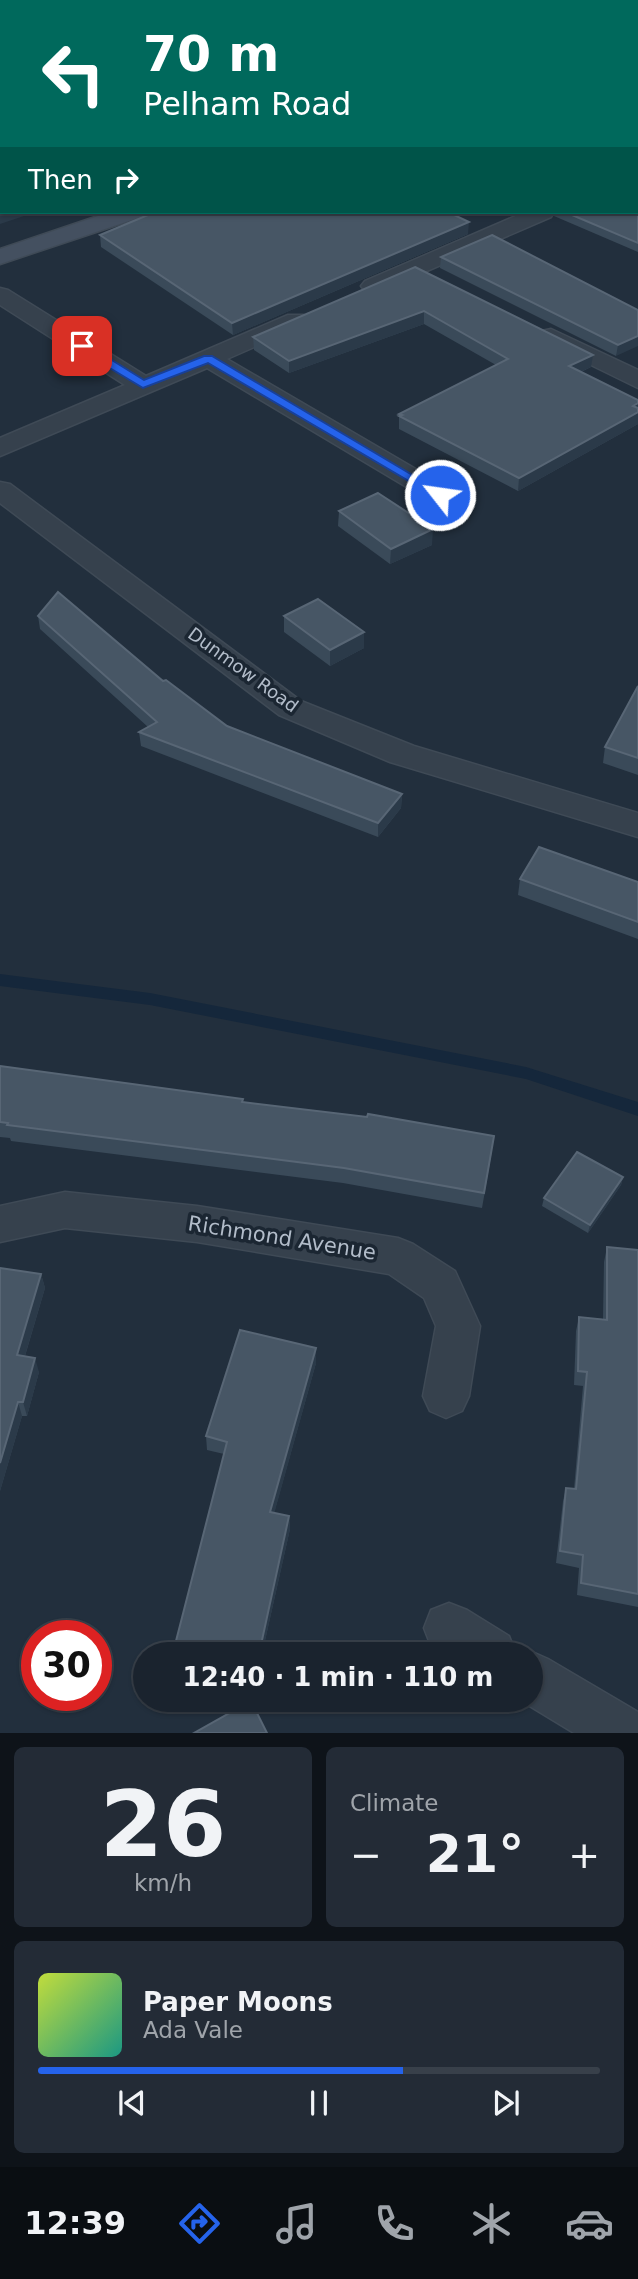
<!DOCTYPE html>
<html lang="en">
<head>
<meta charset="utf-8">
<style>
	:root { --surface:#1a232e; --page:#232b36; --text:#f1f3f6; --muted:#9fa4aa; --line:#38404a; --accent:#2563eb }
	body { margin:0; font-family:"DejaVu Sans",sans-serif; background:var(--page); color:var(--text); height:100vh; display:flex; flex-direction:column; font-size:26px; white-space:nowrap }
	* { box-sizing:border-box; margin:0 }
	p { font-size:23px; color:var(--muted) }
	.icon { flex:none; width:38px; height:38px; fill:none; stroke:currentColor; stroke-width:2; stroke-linecap:round; stroke-linejoin:round }
	.map { position:relative; height:1733px; overflow:hidden }
	.panel { display:flex; flex-direction:column; gap:14px; padding:14px; background:#0e1319; flex:1 }
	.panel>* { flex:none }
	.banner { position:absolute; left:0px; top:0px; width:639px; height:214px; box-shadow:0 2px 5px #0004,0 0 0 2px var(--line); background:#00695c; color:#fff; overflow:hidden }
	.speed { position:absolute; left:21px; top:1620px; display:flex; gap:14px; font-size:35px; font-weight:700; text-align:center }
	.speed>* { display:grid; place-content:center; width:91px; height:91px; border-radius:50%; background:var(--surface); box-shadow:0 2px 5px #0004,0 0 0 2px var(--line); line-height:1 }
	.speed .limit { border:10px solid #d22; background:#fff; color:#111 }
	.pin { position:absolute; display:grid; place-items:center; width:60px; height:60px; color:#fff; margin:-30px; border-radius:14px; box-shadow:0 4px 10px #0006 }
	.me { position:absolute; width:77px; margin:-38px; rotate:300deg; stroke-linejoin:round; filter:drop-shadow(0 0 5px #0008) }
	.turn { display:flex; align-items:center; gap:24px; height:147px; padding:0 28px; font-size:32px }
	.turn .icon { width:91px; height:91px; stroke-width:2.5 }
	.turn b { display:block; font-size:49px; line-height:60px }
	.then { display:flex; align-items:center; height:66px; padding:0 28px; background:#0003; gap:14px; font-size:26px }
	.big { font-size:52px; font-weight:800; line-height:1.1 }
	.panel .card { flex:1; display:flex; flex-direction:column; justify-content:center; gap:10px; min-width:0; padding:0 24px; border-radius:10px; background:var(--page) }
	.panel .dial { align-items:center; gap:0 }
	.dial b { font-size:91px; line-height:1 }
	.song { display:flex; align-items:center; gap:21px }
	.cover { width:84px; height:84px; border-radius:10px; background:linear-gradient(135deg,hsl(70 70% 55%),hsl(170 70% 35%)) }
	.played { height:7px; border-radius:4px; background:linear-gradient(90deg,var(--accent) 65%,var(--line) 65%) }
	.keys { display:flex; justify-content:space-around; direction:ltr }
	.heat { display:flex; justify-content:space-between; align-items:center; font-size:38px; direction:ltr }
	.panel .tiles { flex:1; display:grid; gap:14px; grid-template-columns:1fr 1fr }
	.card:last-child { grid-column:span 2 }
	.trip { position:absolute; left:133px; top:1642px; width:410px; height:70px; border-radius:35px; background:var(--surface); box-shadow:0 2px 5px #0004,0 0 0 2px var(--line); font-weight:800; line-height:70px; text-align:center }
	.tab-bar { display:flex; height:112px; justify-content:space-around; align-items:center; background:#0a0e12; color:var(--muted) }
	.tab-bar .icon { width:49px; height:49px }
	.tab-bar .on { color:var(--accent) }
	.tab-bar b { font-size:32px; color:var(--text) }
	.map>svg:first-child { display:block }
	.lines { fill:none; stroke-linecap:round; stroke-linejoin:round }
	.stream { fill:#15273b; fill-rule:evenodd }
	.street-casing { stroke:#3f4a56; stroke-width:3 }
	.secondary-casing { stroke:#3f4a56; stroke-width:3 }
	.street { fill:#36414d; fill-rule:evenodd }
	.secondary { fill:#445060; fill-rule:evenodd }
	.wall { fill:#3a4a59 }
	.shaded-wall { fill:#2b3a49 }
	.building { fill:#475665; stroke:#586675; stroke-width:2 }
	.route { fill:#2563eb; stroke:#184099; stroke-width:2 }
	.labels { text-anchor:middle; stroke-width:7; stroke-linejoin:round; paint-order:stroke }
	.street-label { font-size:18px; fill:#b2bcc9; stroke:#1b2632 }
	.near-street-label { font-size:21px; fill:#b2bcc9; stroke:#1b2632 }
</style>
</head>
<body>
<div class="map">
<svg width="638" height="1733" viewBox="0 0 638 1733">
	<rect width="100%" height="100%" fill="#222f3d"/>
	<g class="lines">
		<polygon class="stream" points="0,974 150,993 526,1067 638,1102 638,1116 526,1079 150,1005 0,986"/>
		<g class="street-casing">
			<g id="street">
				<polygon points="525,212 554,212 551,217 381,291 365,291 361,286 365,281"/>
				<polygon points="0,288 8,290 146,376 288,315 304,315 308,320 304,325 227,359 450,489 454,495 450,501 440,503 430,501 207,368 0,456 0,438 125,385 0,305"/>
				<polygon points="551,329 638,370 638,388 542,341 539,336 542,331"/>
				<polygon points="0,482 10,484 301,701 414,746 638,813 638,837 390,762 279,715 0,503"/>
				<polygon points="65,1192 197,1206 398,1238 413,1244 455,1271 480,1326 469,1396 462,1411 446,1418 430,1411 423,1396 436,1326 424,1298 389,1274 197,1242 65,1228 0,1242 0,1206"/>
				<polygon points="449,1603 467,1610 509,1636 516,1654 444,1654 431,1646 424,1628 431,1610"/>
				<polygon points="530,1651 548,1659 638,1712 638,1733 574,1733 518,1699 530,1699 530,1654 524,1654"/>
			</g>
		</g>
		<g class="secondary-casing">
			<g id="secondary">
				<polygon points="638,11 638,24 637,24 637,11"/>
				<polygon points="110,212 145,212 141,217 0,264 0,249"/>
			</g>
		</g>
		<use href="#street" class="street"/>
		<use href="#secondary" class="secondary"/>
	</g>
	<g class="wall">
		<rect x="0" y="68" width="2" height="50"/>
		<polygon points="638,207 638,252 554,216 555,212 637,212"/>
		<polygon points="468,234 233,335 101,247 100,235"/>
		<polygon points="441,257 638,310 616,356 440,268"/>
		<polygon points="415,267 591,367 581,372 638,400 638,424 518,491 399,429 399,414 496,365 424,324 289,373 254,350 253,337"/>
		<polygon points="339,511 432,545 390,564 338,526"/>
		<polygon points="38,616 163,681 227,726 402,794 401,808 378,837 141,746 139,732 148,727 40,629"/>
		<polygon points="284,616 364,648 330,666 284,632"/>
		<polygon points="638,686 638,775 603,763 605,747"/>
		<polygon points="520,879 638,882 638,939 518,895"/>
		<polygon points="0,1066 243,1102 492,1151 482,1208 343,1183 11,1141 10,1138 0,1137"/>
		<polygon points="623,1177 621,1185 588,1233 542,1206 544,1198"/>
		<polygon points="607,1247 638,1250 638,1607 577,1595 579,1568 556,1563 563,1501 566,1488 574,1489 583,1386 574,1385 576,1331 579,1317 603,1319 604,1262"/>
		<polygon points="0,1268 41,1274 45,1288 25,1356 39,1372 27,1416 22,1416 0,1491"/>
		<polygon points="316,1363 274,1513 289,1516 290,1529 262,1654 183,1654 178,1653 176,1641 224,1454 207,1450 206,1436"/>
	</g>
	<g class="shaded-wall">
		<polygon points="444,0 460,0 457,2 441,2"/>
		<polygon points="0,212 36,212 0,224"/>
		<polygon points="469,222 468,234 233,335 232,323"/>
		<polygon points="424,311 424,324 289,373 289,361"/>
		<polygon points="638,336 638,346 616,356 618,345"/>
		<polygon points="593,355 591,367 567,378 569,366"/>
		<polygon points="638,403 638,424 518,491 519,478"/>
		<polygon points="433,529 432,545 390,564 391,549"/>
		<polygon points="364,632 364,648 330,666 330,650"/>
		<polygon points="402,794 401,808 378,837 378,823"/>
		<polygon points="623,1177 621,1185 588,1233 590,1225"/>
		<polygon points="41,1274 45,1288 21,1369 17,1355"/>
		<polygon points="316,1348 316,1363 271,1525 270,1512"/>
		<polygon points="35,1358 39,1372 27,1416 23,1402"/>
		<polygon points="18,1402 22,1416 0,1491 0,1463"/>
		<polygon points="289,1516 290,1529 262,1654 259,1654"/>
	</g>
	<g class="building">
		<polygon points="177,0 194,0 199,2 172,2"/>
		<polygon points="227,0 444,0 441,2 223,2"/>
		<polygon points="522,0 638,0 638,3 637,4 637,2 515,2"/>
		<polygon points="637,19 638,20 638,56 637,56"/>
		<polygon points="0,68 2,68 2,108 0,107"/>
		<polygon points="637,121 638,121 638,154 637,155"/>
		<polygon points="2,123 2,211 0,212 0,124"/>
		<rect x="637" y="170" width="1" height="20"/>
		<polygon points="637,206 638,207 638,243 565,212 637,212"/>
		<polygon points="155,212 448,212 469,222 232,323 100,235"/>
		<polygon points="492,235 638,310 638,336 618,345 441,257"/>
		<polygon points="415,267 593,355 569,366 638,400 638,403 633,406 638,408 638,412 519,478 399,416 402,415 399,414 508,359 424,311 289,361 253,337"/>
		<polygon points="378,493 433,529 391,549 339,511"/>
		<polygon points="58,592 163,681 166,680 227,726 402,794 378,823 139,732 157,722 38,616"/>
		<polygon points="318,599 364,632 330,650 284,616"/>
		<polygon points="638,686 638,758 605,747"/>
		<polygon points="539,847 638,882 638,922 520,879"/>
		<polygon points="0,1066 243,1099 242,1102 367,1117 368,1114 494,1136 484,1193 344,1168 7,1125 8,1123 0,1122"/>
		<polygon points="577,1152 623,1177 590,1225 544,1198"/>
		<polygon points="607,1247 638,1250 638,1594 581,1583 583,1555 560,1551 566,1488 576,1489 587,1372 578,1371 579,1317 607,1320"/>
		<polygon points="0,1268 41,1274 17,1355 35,1358 23,1402 18,1402 0,1463"/>
		<polygon points="240,1330 316,1348 270,1512 289,1516 259,1654 236,1654 176,1641 227,1442 206,1436"/>
		<polygon points="251,1701 267,1733 194,1733"/>
	</g>
	<polygon class="route" points="78,344 86,344 144,380 204,356 212,356 446,495 440,498 436,497 208,363 143,388 78,349"/>
	<g class="labels">
		<g class="street-label">
			<text transform="translate(243 670) rotate(36)" y="6">Dunmow Road</text>
		</g>
		<g class="near-street-label">
			<text transform="translate(282 1238) rotate(9)" y="7">Richmond Avenue</text>
		</g>
	</g>
</svg>
<div class="speed"><div class="limit">30</div></div>
<div class="pin" style="left:82px;top:346px;background:#d93025"><svg class="icon" aria-label="arrive" viewBox="0 0 24 24"><path d="M6 21V4h12l-3 4 3 4H6"/></svg></div>
<svg class="me" style="left:440px;top:495px" viewBox="-20 -20 40 40"><circle r="17" fill="#2563eb" stroke="#fff" stroke-width="3"/><path d="M0-11L8 9 0 5-8 9z" fill="#fff"/></svg>
<div class="trip">12:40 · 1 min · 110 m</div>
<div class="banner">
<div class="turn"><svg class="icon" aria-label="left" viewBox="0 0 24 24"><path d="M17 20v-9H6M10 6l-5 5 5 5"/></svg><div><b>70 m</b>Pelham Road</div></div>
<div class="then">Then<svg class="icon" aria-label="right" viewBox="0 0 24 24"><path d="M7 20v-9h11M14 6l5 5-5 5"/></svg></div>
</div>
</div>
<section class="panel">
<div class="tiles">
<div class="card dial"><b>26</b><p>km/h</p></div>
<div class="card"><p>Climate</p>
<div class="heat"><a>−</a><b class="big">21°</b><a>+</a></div>
</div>
<div class="card">
<div class="song"><i class="cover"></i><div><b>Paper Moons</b><p>Ada Vale</p></div></div>
<div class="played"></div>
<div class="keys"><svg class="icon" aria-label="previous" viewBox="0 0 24 24"><path d="M18 5L8 12l10 7zM5 5v14"/></svg><svg class="icon" aria-label="pause" viewBox="0 0 24 24"><path d="M8 5v14M16 5v14"/></svg><svg class="icon" aria-label="next" viewBox="0 0 24 24"><path d="M6 5l10 7-10 7zM19 5v14"/></svg></div>
</div>
</div>
</section>
<nav class="tab-bar">
<b>12:39</b>
<svg class="icon on" aria-label="directions" viewBox="0 0 24 24"><path d="M12 3l9 9-9 9-9-9zM9 14v-3h6M13 9l2 2-2 2"/></svg>
<svg class="icon" aria-label="music" viewBox="0 0 24 24"><path d="M9 18V5l10-2v13"/><circle cx="6" cy="18" r="3"/><circle cx="16" cy="16" r="3"/></svg>
<svg class="icon" aria-label="phone" viewBox="0 0 24 24"><path d="M5 4h4l2 5-3 2q2 4 5 5l2-3 5 2v4C11 20 4 13 5 4z"/></svg>
<svg class="icon" aria-label="climate" viewBox="0 0 24 24"><path d="M12 3v18M4 7l16 10M4 17L20 7"/></svg>
<svg class="icon" aria-label="car" viewBox="0 0 24 24"><path d="M5 17H2v-5l4-1 3-4h7l3 4 3 1v5h-3M9 17h6M6 11h13"/><circle cx="7" cy="17" r="2"/><circle cx="17" cy="17" r="2"/></svg>
</nav>
</body>
</html>
